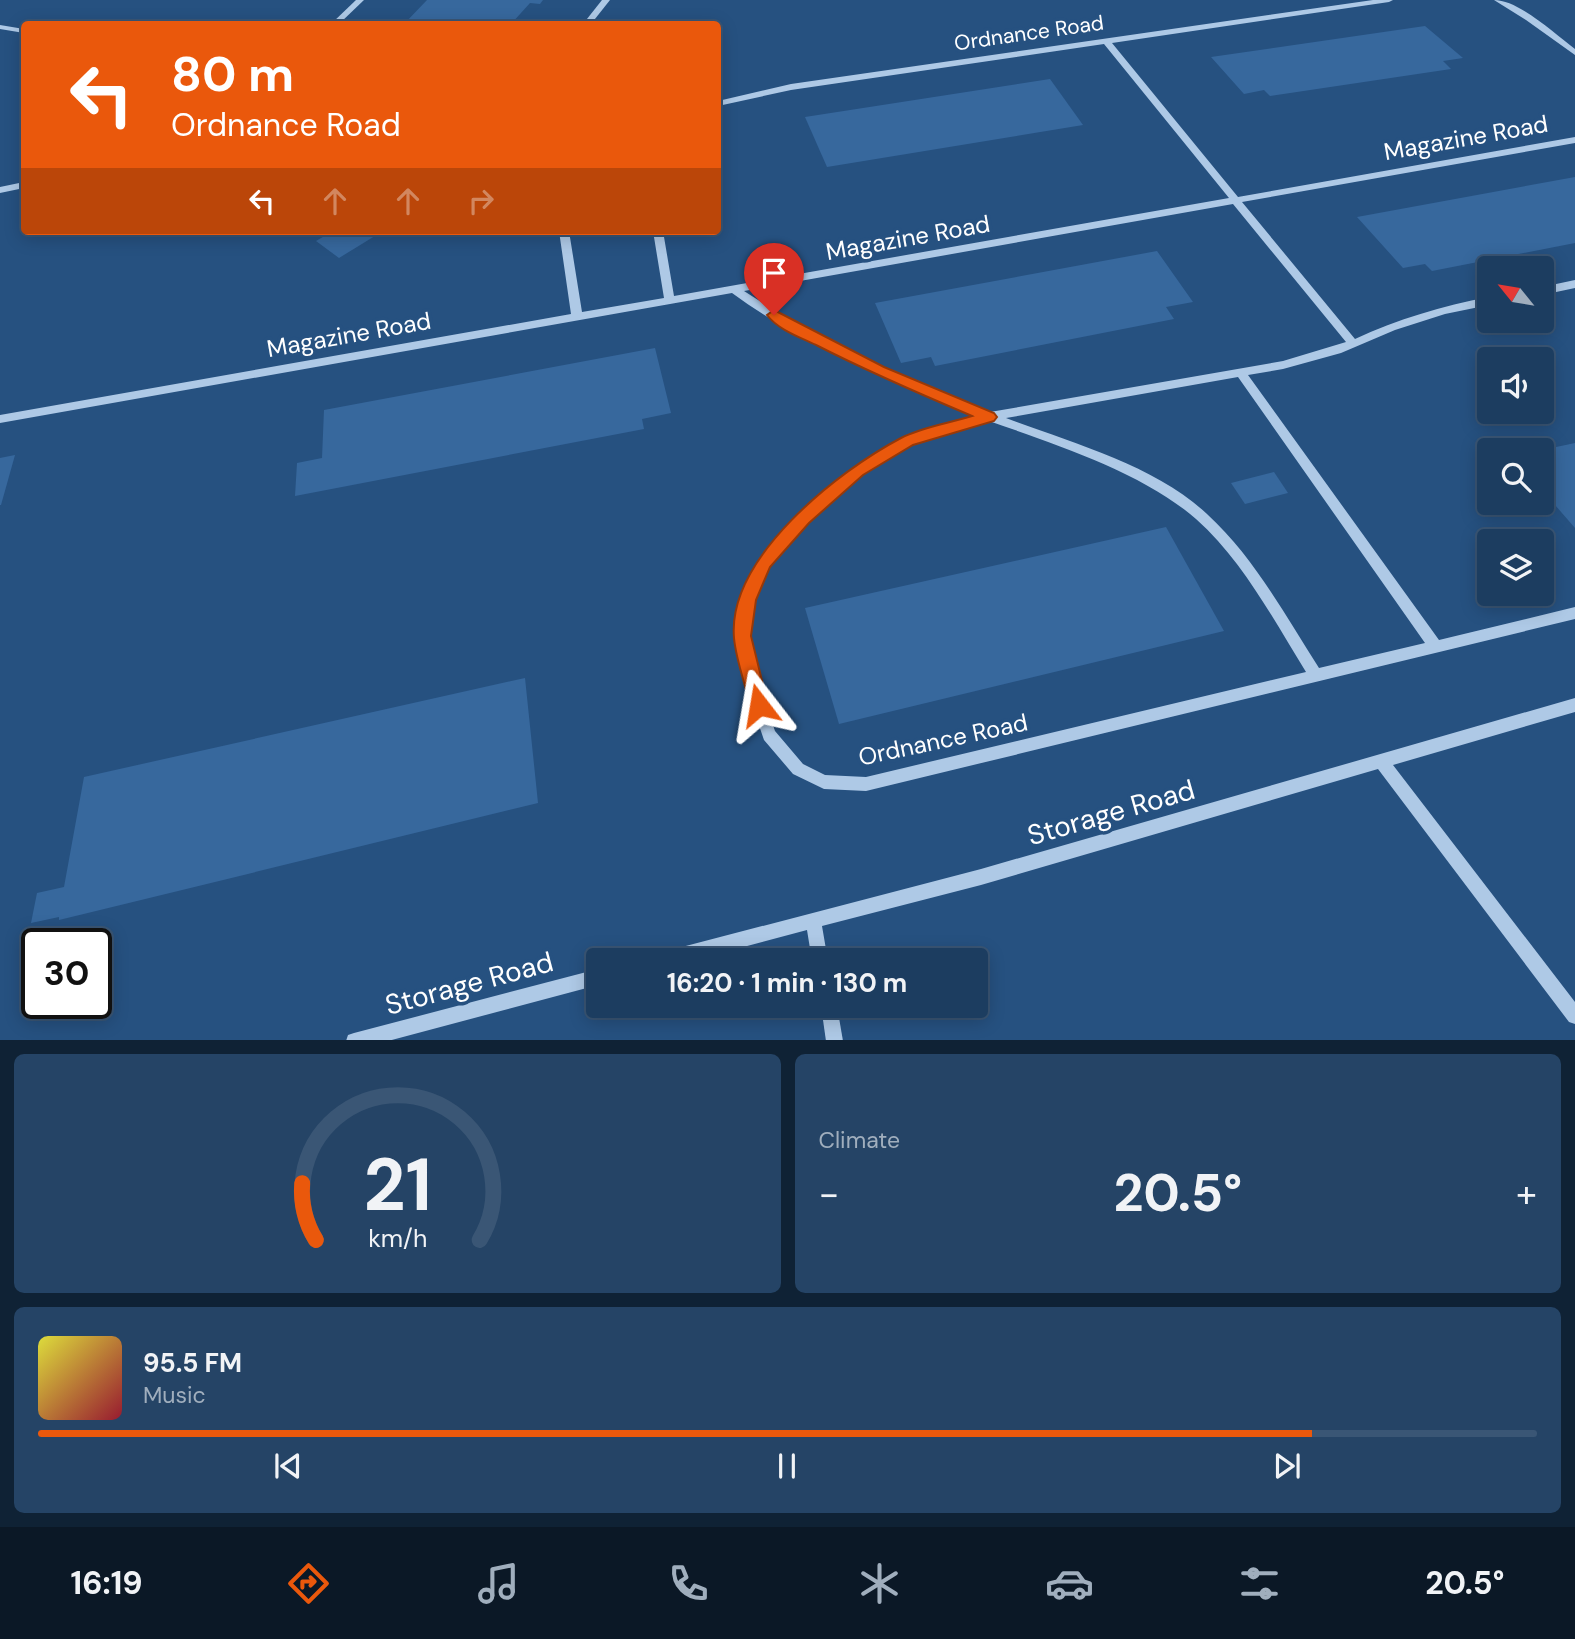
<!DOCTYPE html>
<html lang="en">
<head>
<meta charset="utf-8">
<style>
	:root { --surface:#1c3d60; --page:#254466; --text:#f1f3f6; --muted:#a0aebd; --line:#3a5675; --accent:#ea580c }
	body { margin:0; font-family:"DM Sans",sans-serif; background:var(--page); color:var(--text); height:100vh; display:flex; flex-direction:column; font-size:26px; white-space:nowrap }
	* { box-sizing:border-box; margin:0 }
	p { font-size:23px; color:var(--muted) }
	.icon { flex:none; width:38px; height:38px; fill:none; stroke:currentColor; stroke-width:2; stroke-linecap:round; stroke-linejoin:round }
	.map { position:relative; height:1040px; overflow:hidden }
	.panel { display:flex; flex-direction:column; gap:14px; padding:14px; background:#0f2235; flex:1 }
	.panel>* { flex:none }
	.hud { position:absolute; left:21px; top:21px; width:700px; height:214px; border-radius:7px; box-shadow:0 4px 18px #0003,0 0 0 2px var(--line); background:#ea580c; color:#fff; overflow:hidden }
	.needle { width:46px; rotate:300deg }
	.controls { position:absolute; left:1477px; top:256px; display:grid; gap:14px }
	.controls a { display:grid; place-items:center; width:77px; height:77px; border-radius:7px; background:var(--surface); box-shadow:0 4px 18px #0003,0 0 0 2px var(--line); font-size:35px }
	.speed { position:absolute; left:21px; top:928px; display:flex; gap:14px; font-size:35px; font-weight:700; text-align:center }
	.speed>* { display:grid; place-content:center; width:91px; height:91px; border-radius:50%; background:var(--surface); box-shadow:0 4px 18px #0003,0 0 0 2px var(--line); line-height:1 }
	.speed .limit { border:4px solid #111; border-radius:10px; background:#fff; color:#111 }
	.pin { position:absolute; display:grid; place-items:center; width:60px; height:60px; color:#fff; margin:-72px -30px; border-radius:50% 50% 50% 0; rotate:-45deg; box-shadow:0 0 7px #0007 }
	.pin .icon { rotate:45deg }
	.me { position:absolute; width:77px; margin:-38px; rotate:346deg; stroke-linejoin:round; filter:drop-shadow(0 0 5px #0008) }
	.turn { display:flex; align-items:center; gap:24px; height:147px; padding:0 35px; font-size:32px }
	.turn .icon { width:91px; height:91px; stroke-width:2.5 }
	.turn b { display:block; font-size:49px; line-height:60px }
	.lanes { display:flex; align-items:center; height:66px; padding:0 35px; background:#0003; justify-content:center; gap:35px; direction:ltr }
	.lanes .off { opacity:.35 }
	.big { font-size:52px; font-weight:700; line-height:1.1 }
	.panel .tile { flex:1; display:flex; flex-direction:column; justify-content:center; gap:10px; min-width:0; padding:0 24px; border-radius:10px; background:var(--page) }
	.panel .dial { align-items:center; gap:0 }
	.dial svg { height:182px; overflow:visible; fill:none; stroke:var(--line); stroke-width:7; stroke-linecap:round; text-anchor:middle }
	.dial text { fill:var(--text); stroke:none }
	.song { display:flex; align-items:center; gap:21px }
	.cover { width:84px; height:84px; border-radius:10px; background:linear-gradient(135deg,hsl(60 70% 55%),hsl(350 70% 35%)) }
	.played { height:7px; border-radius:4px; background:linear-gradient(90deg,var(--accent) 85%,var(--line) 85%) }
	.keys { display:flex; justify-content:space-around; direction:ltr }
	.heat { display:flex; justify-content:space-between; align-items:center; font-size:38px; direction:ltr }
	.panel .tiles { flex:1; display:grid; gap:14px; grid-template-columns:1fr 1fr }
	.tile:last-child { grid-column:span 2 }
	.trip { position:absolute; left:586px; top:948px; width:402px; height:70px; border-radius:7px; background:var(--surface); box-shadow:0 4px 18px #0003,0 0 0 2px var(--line); font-weight:700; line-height:70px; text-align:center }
	.menu { display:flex; height:112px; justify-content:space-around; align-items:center; background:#0b1826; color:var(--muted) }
	.menu .icon { width:49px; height:49px }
	.menu .current { color:var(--accent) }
	.menu b { font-size:32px; color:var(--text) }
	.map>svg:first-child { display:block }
	.building { fill:#37689d }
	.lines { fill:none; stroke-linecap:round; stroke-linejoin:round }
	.minor { fill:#aec9e6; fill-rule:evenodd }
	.route { fill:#ea580c; stroke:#983908; stroke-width:2 }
	.labels { text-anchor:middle; stroke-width:7; stroke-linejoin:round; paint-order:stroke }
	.far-street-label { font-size:21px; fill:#fff; stroke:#265180 }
	.street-label { font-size:24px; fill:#fff; stroke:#265180 }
	.near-street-label { font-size:28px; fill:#fff; stroke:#265180 }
</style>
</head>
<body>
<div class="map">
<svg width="1575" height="1041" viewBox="0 0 1575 1041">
	<rect width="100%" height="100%" fill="#265180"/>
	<g class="building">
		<polygon points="427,0 543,0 540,4 530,3 511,24 404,24"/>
		<polygon points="1425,26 1463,58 1443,61 1451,69 1270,96 1264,90 1244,94 1211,57"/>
		<polygon points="1050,79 1083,125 827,167 805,117"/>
		<polygon points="1575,177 1575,243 1432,271 1425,264 1403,268 1357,217"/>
		<polygon points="333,231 383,231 339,258 316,241"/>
		<polygon points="1157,251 1193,302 1166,307 1174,319 935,366 931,357 901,363 875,303"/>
		<polygon points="655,348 671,413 642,419 644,429 295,496 297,463 322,458 324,410"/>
		<polygon points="1575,443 1575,528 1542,490 1542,450"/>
		<polygon points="15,455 1,505 0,505 0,458"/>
		<polygon points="1274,472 1288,493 1245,504 1231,483"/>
		<polygon points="1166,527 1224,631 839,724 805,608"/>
		<polygon points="525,678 538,803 59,920 59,917 31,923 37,893 64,887 84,777"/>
	</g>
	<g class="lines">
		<g class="minor">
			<polygon points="356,0 364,0 339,24 331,24"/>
			<polygon points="602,0 610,0 591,24 583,24"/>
			<path d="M 1373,0 L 1393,0 L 1389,2 L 1112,43 L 1238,197 L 1575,137 L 1575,143 L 1242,202 L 1355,339 C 1398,319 1442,306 1489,297 L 1489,305 L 1445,314 L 1395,330 L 1341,353 L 1283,369 L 1248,375 L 1439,640 L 1575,607 L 1575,619 L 866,791 L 824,789 L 793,774 L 764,740 L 752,705 L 735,636 L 742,600 L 760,559 L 799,515 L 854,468 L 905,438 L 976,416 C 892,381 806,347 732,293 L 0,423 L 0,415 L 571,314 L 559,231 L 569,231 L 582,312 L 664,298 L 653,231 L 663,231 L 674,296 L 1229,198 L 1104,44 L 791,90 L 718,106 L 718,101 L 791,84 ZM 1233,204 L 1346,342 L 1283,361 L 990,412 L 883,368 L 797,325 L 744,291 ZM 1238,377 L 1425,643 L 1319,668 C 1285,615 1254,557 1207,514 C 1155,465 1072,443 1006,418 ZM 989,421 C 1055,444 1144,473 1196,519 C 1243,561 1273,619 1306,672 L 866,777 L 825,775 L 803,764 L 775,731 L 766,705 L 749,636 L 754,600 L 769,567 L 807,523 L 862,474 L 913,445 Z"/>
			<path d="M 1494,0 C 1519,0 1555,34 1575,49 L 1575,55 L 1526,20 Z"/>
			<polygon points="0,25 24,29 24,33 0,29"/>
			<polygon points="24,182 24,188 0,193 0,187"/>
			<polygon points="1575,280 1575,288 1542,295 1542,287"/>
			<polygon points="1575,698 1575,712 1393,765 1575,1002 1575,1024 1569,1022 1378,769 981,885 822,926 828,961 812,961 807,930 691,961 651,961 653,955 659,953 981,869"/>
			<polygon points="598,969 598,985 388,1041 346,1041 348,1035 354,1033"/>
			<polygon points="821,1006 837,1006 843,1041 826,1041"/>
		</g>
	</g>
	<path class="route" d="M 774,310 L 884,367 L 994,413 L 997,417 L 994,421 L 913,445 L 863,475 L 809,523 L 770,567 L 756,600 L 751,636 L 768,705 L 765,711 L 759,714 L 752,711 L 750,705 C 745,683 736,660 734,638 C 727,558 838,471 901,438 C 922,427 950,423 972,416 C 920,394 869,372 818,346 C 802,338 778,330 767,315 Z"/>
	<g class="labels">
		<g class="far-street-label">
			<text transform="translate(1029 33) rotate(-8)" y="7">Ordnance Road</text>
		</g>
		<g class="street-label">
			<text transform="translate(1466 138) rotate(-10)" y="8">Magazine Road</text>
			<text transform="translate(908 238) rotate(-10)" y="8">Magazine Road</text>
			<text transform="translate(349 335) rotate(-10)" y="8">Magazine Road</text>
			<text transform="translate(943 740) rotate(-12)" y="8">Ordnance Road</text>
		</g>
		<g class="near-street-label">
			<text transform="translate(1111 812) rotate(-16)" y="10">Storage Road</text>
			<text transform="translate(469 983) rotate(-15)" y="10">Storage Road</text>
		</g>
	</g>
</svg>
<div class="controls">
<a><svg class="needle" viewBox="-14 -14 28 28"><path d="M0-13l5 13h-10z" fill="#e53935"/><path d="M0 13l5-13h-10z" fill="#a0aebd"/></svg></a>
<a><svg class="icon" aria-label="sound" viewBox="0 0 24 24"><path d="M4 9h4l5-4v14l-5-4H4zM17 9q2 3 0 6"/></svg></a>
<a><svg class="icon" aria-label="search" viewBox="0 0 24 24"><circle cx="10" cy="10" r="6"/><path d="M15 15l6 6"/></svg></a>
<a><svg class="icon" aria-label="layers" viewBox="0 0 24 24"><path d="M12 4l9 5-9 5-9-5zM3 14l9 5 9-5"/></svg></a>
</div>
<div class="speed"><div class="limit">30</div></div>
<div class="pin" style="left:774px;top:315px;background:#d93025"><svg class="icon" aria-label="arrive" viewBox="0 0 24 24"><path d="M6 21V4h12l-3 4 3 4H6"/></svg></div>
<svg class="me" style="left:759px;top:705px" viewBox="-20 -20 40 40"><path d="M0-17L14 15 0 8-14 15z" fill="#ea580c" stroke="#fff" stroke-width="4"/></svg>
<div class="trip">16:20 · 1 min · 130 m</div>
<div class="hud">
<div class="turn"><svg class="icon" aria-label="left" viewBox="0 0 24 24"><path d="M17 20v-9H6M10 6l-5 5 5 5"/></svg><div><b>80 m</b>Ordnance Road</div></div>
<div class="lanes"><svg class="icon" aria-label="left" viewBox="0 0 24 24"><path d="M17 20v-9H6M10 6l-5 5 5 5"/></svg><svg class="icon off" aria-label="ahead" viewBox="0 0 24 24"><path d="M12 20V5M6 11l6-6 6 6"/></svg><svg class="icon off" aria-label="ahead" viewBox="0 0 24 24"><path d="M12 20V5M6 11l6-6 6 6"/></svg><svg class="icon off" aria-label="right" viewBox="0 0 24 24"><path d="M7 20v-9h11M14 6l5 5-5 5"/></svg></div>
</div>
</div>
<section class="panel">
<div class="tiles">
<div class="tile dial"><svg viewBox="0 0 100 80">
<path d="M14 69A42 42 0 1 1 86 69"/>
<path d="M14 69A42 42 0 0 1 8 44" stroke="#ea580c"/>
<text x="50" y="56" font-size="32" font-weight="700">21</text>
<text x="50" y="72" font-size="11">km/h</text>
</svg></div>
<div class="tile"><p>Climate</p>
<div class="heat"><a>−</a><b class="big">20.5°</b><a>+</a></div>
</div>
<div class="tile">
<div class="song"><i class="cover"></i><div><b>95.5 FM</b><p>Music</p></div></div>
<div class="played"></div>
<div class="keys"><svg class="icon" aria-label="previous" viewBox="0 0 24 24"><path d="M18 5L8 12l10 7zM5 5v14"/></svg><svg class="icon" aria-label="pause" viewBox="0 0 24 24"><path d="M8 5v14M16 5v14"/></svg><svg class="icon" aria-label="next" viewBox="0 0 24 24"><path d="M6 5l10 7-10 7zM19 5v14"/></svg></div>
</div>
</div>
</section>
<nav class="menu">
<b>16:19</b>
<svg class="icon current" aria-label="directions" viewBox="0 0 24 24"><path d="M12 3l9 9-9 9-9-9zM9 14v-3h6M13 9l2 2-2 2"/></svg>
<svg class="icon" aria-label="music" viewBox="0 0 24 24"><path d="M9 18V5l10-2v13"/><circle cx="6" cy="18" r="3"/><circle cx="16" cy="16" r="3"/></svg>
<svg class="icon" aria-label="phone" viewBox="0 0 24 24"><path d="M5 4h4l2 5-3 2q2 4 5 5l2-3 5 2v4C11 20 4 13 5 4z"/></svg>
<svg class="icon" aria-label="climate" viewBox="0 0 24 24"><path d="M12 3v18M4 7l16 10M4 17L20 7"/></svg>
<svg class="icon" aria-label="car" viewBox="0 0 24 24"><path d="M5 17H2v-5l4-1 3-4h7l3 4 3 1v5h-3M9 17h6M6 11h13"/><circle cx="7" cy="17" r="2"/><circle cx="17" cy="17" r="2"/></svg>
<svg class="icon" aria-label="filters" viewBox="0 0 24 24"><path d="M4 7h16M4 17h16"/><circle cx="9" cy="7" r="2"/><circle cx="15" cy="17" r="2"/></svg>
<b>20.5°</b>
</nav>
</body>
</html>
